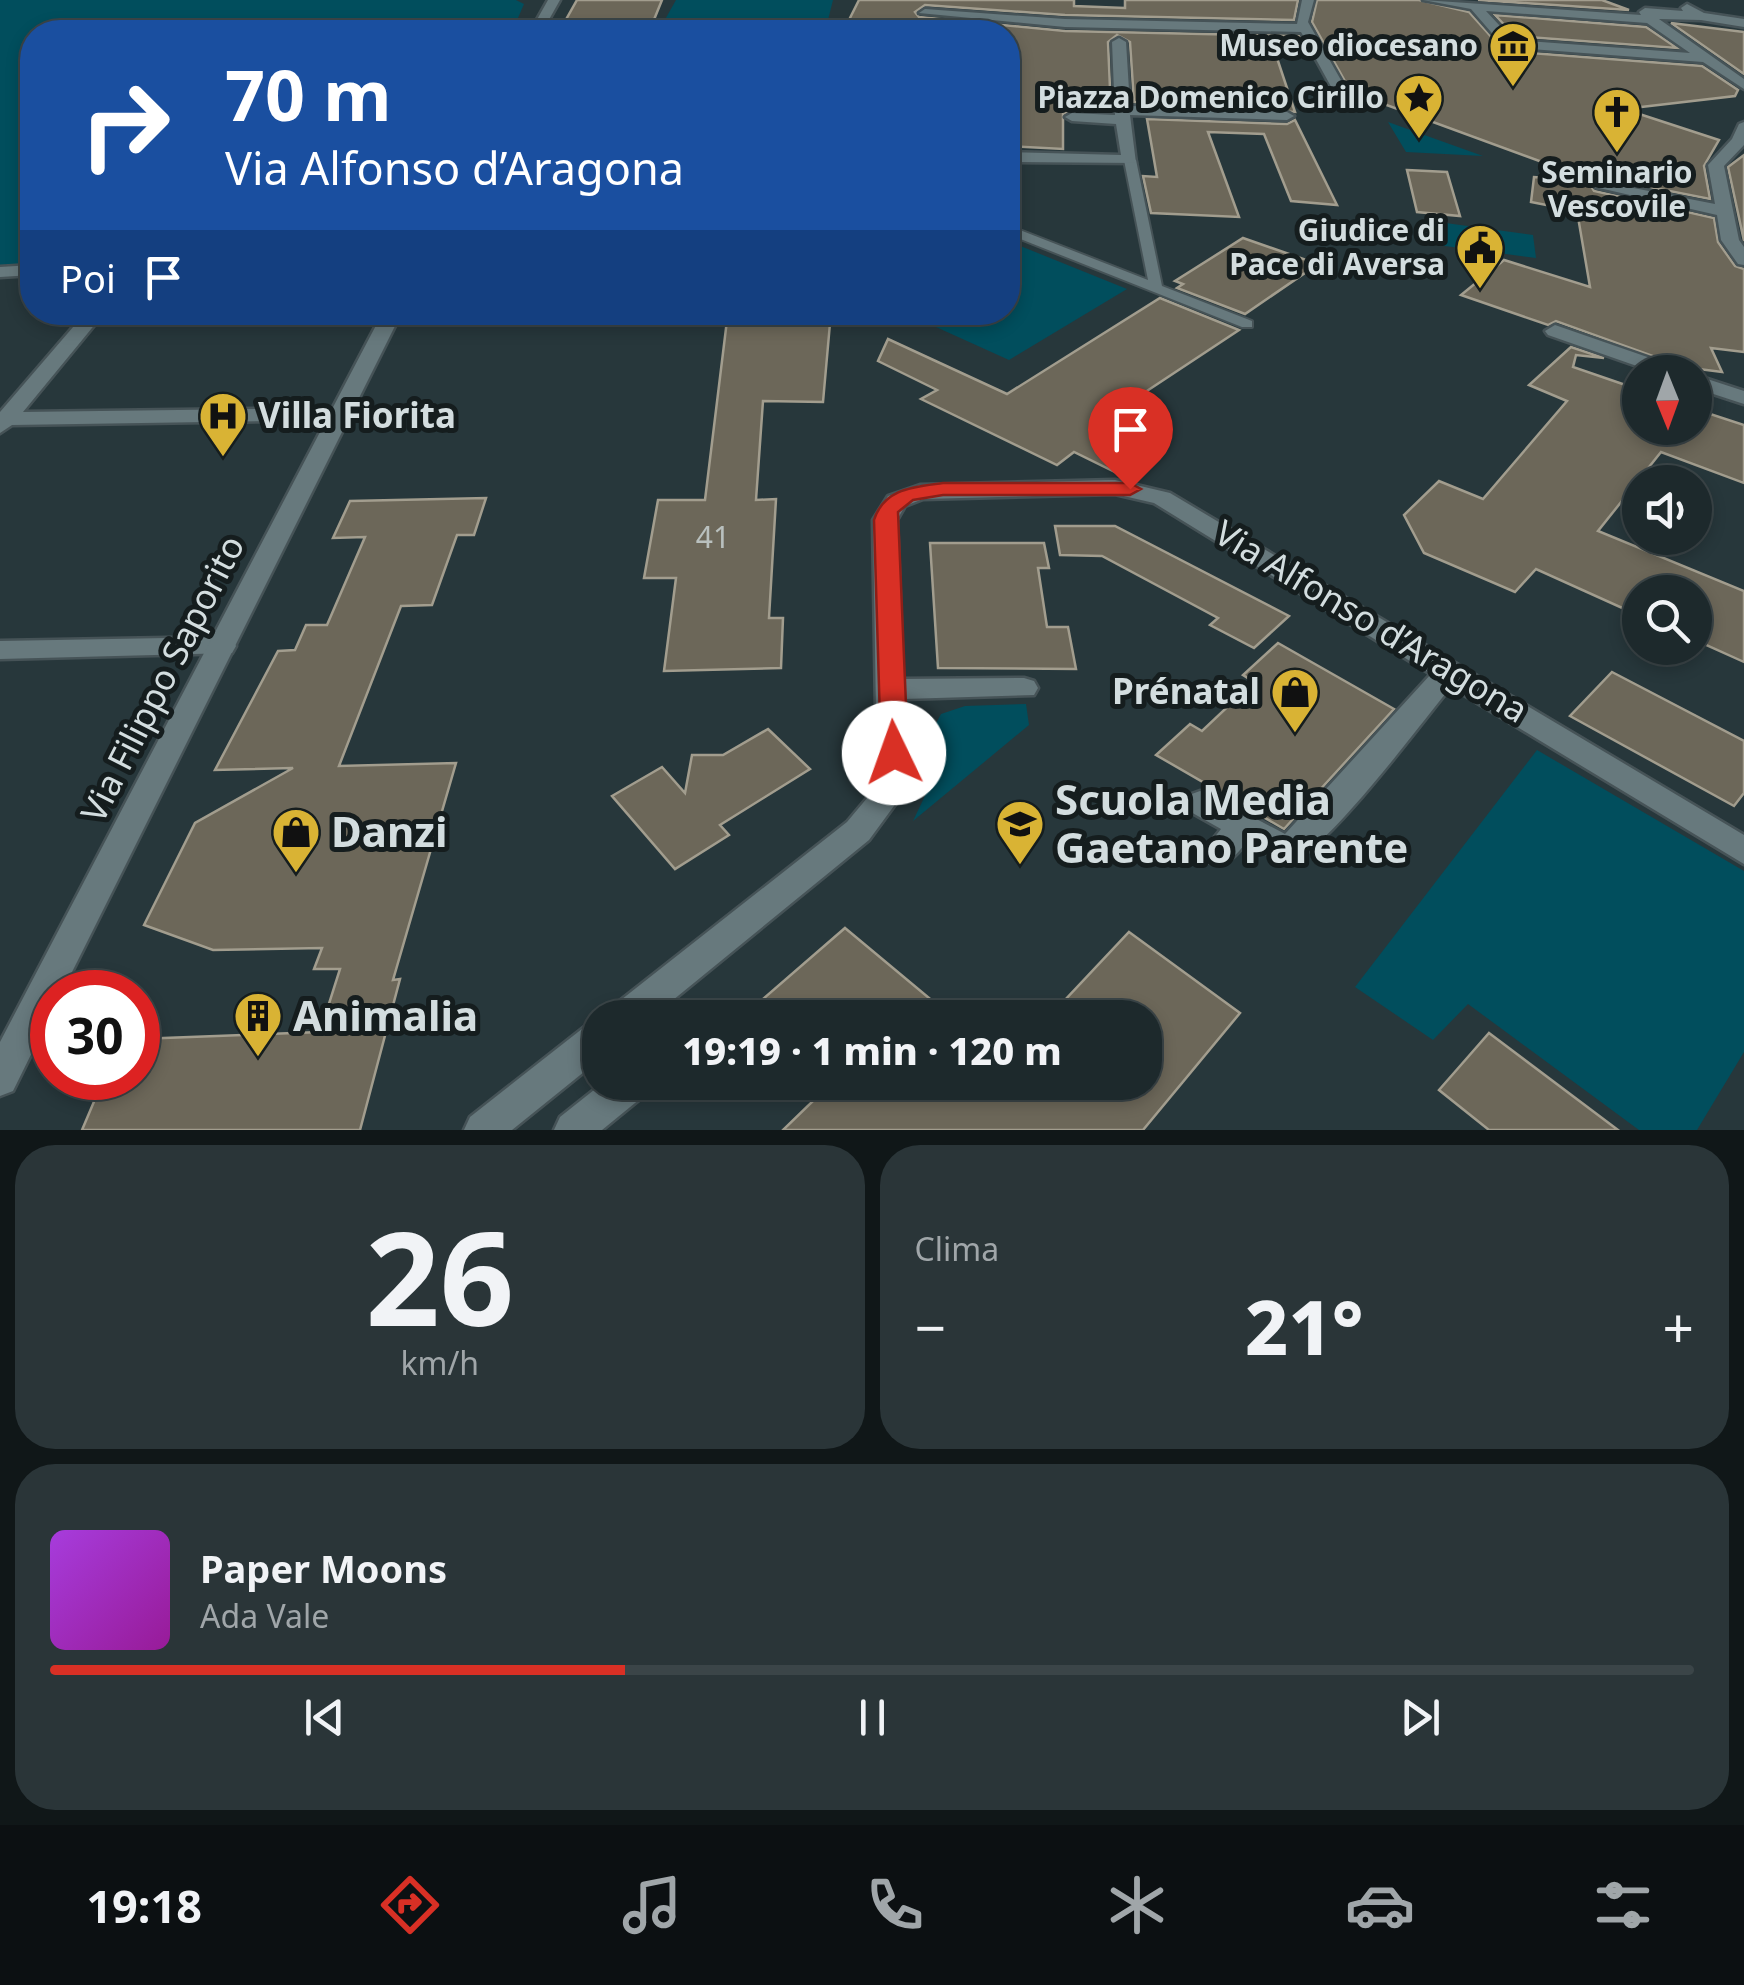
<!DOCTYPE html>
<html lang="it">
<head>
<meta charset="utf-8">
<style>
	:root { --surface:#1d292c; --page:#2a3538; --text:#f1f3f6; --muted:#a0a6a9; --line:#3b4548; --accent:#d93025 }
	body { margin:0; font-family:"Noto Sans",sans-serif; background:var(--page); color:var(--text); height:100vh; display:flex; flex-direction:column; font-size:38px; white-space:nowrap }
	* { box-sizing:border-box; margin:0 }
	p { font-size:32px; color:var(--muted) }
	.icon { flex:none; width:55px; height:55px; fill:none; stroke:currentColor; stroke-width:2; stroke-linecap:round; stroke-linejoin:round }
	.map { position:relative; height:1130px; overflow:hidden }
	.drawer { display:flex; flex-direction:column; gap:15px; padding:15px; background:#101718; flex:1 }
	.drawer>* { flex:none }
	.top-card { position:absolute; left:20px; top:20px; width:1000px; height:305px; border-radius:40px; box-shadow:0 5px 15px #0003,0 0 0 2px var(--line); background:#1a4fa0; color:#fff; overflow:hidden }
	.needle { width:65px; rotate:179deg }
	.tools { position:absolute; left:1622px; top:355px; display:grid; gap:20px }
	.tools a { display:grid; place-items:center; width:90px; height:90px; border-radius:50%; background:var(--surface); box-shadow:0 5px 15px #0003,0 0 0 2px var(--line); font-size:50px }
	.speed { position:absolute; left:30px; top:970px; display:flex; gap:20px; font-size:50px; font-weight:700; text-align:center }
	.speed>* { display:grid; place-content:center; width:130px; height:130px; border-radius:50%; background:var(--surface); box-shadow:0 5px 15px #0003,0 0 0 2px var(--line); line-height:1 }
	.speed .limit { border:15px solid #d22; background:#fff; color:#111 }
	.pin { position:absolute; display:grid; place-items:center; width:85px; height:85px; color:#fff; margin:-102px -42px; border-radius:50% 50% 50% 0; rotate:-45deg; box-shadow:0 0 10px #0007 }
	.pin .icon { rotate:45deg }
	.me { position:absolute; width:110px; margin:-55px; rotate:357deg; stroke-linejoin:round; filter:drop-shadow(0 0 8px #0008) }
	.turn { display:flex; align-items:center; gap:35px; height:210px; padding:0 40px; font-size:45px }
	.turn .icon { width:130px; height:130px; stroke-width:2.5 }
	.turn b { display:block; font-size:70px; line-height:85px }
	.then { display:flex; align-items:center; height:95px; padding:0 40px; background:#0003; gap:20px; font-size:38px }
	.big { font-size:75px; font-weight:800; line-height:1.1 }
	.drawer .card { flex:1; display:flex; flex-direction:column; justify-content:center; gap:15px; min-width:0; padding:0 35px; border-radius:40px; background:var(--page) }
	.drawer .dial { align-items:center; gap:0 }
	.dial b { font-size:130px; line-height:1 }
	.song { display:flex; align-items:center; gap:30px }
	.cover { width:120px; height:120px; border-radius:15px; background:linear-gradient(135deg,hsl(280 70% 55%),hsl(300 70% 35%)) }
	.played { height:10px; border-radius:5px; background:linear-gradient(90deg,var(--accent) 35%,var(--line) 35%) }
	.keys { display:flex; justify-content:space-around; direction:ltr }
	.heat { display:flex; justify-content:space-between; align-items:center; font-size:55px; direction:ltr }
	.drawer .tiles { flex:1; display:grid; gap:15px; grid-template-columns:1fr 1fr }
	.card:last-child { grid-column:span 2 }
	.trip { position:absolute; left:582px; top:1000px; width:580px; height:100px; border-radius:40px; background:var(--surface); box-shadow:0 5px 15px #0003,0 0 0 2px var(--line); font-weight:800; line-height:100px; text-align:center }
	.menu { display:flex; height:160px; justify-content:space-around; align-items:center; background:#0c1012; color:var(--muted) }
	.menu .icon { width:70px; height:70px }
	.menu .current { color:var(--accent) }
	.menu b { font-size:45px; color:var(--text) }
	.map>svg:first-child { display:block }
	.green { fill:#014e5d }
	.building { fill:#6c6759; stroke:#a29d8e; stroke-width:2.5 }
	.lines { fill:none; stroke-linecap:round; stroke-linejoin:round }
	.service-casing { stroke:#465357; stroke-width:4 }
	.minor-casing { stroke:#465357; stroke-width:5 }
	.tertiary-casing { stroke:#465357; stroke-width:5 }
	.service { fill:#67797d; fill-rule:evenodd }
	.minor { fill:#67797d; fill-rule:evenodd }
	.tertiary { fill:#67797d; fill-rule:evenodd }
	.route { fill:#d93025; stroke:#8d1f18; stroke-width:2.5 }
	.labels { text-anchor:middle; stroke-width:10; stroke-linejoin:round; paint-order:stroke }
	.far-poi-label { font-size:30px; font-weight:bold; fill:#d3dddf; stroke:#151d1e; text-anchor:end }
	.number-label { font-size:30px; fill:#b9c0be }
	.poi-label { font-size:35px; font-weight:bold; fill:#d3dddf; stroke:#151d1e; text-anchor:start }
	.street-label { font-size:35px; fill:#d3dddf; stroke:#151d1e }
	.near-poi-label { font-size:42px; font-weight:bold; fill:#d3dddf; stroke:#151d1e; text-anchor:start }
</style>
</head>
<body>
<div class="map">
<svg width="1744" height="1130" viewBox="0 0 1744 1130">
	<rect width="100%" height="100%" fill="#27373b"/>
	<g class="green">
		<polygon points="0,0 516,0 524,4 512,32 32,32 32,266 0,269"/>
		<polygon points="676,0 833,0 825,32 658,32"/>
		<polygon points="1388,122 1483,156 1406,152"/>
		<polygon points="1431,221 1533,235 1536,258 1430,244"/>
		<polygon points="1008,241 1127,289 1009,360 905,313 1008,312"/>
		<polygon points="1026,704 1029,725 913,821 932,781 932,731 941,714 965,706"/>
		<polygon points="1537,750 1744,871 1744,1052 1697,1130 1639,1130 1468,1004 1433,1040 1355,987"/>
	</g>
	<g class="building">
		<polygon points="577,0 662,0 649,32 559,32"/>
		<polygon points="859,0 1074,0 1074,6 1125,8 1125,0 1298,0 1294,20 1065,15 925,5 915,12 919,17 1065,31 1299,36 1305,47 1273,46 1295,112 1134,102 1130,42 1117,35 1108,42 1111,111 1072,109 1063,114 1063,149 1008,146 1008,32 843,32"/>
		<polygon points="1317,0 1419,0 1469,12 1504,51 1702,66 1738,90 1735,96 1624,109 1719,140 1704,166 1710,199 1604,178 1591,186 1594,191 1714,218 1718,242 1735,266 1744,269 1744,352 1711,348 1722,372 1683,367 1556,321 1548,325 1461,295 1504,260 1590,287 1577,211 1531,202 1534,177 1594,181 1351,92 1312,22"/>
		<polygon points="1478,0 1602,0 1629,10"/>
		<polygon points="1495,15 1646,27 1677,48 1515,36"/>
		<polygon points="1671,23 1744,32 1744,74"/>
		<polygon points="1147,119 1287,124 1295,120 1337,205 1291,201 1264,134 1208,132 1239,217 1151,213 1143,176 1157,177"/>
		<polygon points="1744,155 1744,241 1728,167"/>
		<polygon points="1407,170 1447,172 1460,216 1417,212"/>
		<polygon points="1243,238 1318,264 1245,314 1177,288 1183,284 1175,281"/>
		<polygon points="1160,298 1239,330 1100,422 1151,445 1115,472 1074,452 1057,465 921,399 937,390 878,361 888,339 1007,394"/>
		<polygon points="728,312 831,312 823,402 763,401 756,500 776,499 769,618 783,618 781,668 664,671 676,578 644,578 658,500 705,500"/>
		<polygon points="1571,347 1604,358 1576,355 1573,367 1640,390 1640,428 1695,428 1695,409 1744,425 1744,483 1661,452 1598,531 1744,591 1744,662 1695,640 1695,592 1640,592 1640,616 1536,569 1515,592 1424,553 1404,515 1439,481 1483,499 1567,401 1529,385"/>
		<polygon points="486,498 474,535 457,535 432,605 401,606 339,766 456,763 393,980 400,979 360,1130 82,1130 104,1078 138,1078 138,1039 320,1032 340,969 314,969 322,948 213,950 144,925 195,823 293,768 215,770 278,651 295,650 306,625 327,625 365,537 333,538 350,501"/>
		<polygon points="1055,526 1115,526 1289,616 1254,648 1210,625 1218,618 1102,556 1060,555"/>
		<polygon points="930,543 1044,543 1049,568 1038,568 1047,627 1068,627 1076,669 938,668"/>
		<polygon points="1278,643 1394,709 1284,829 1156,755 1190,724 1202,731 1254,682 1243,675"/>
		<polygon points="1612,672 1744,741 1744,793 1734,806 1570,716"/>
		<polygon points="768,729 810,769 720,825 729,835 675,869 612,796 662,767 685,793 692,755 723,755"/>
		<polygon points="845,928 953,1018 741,1018"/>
		<polygon points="1129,932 1240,1013 1143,1130 783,1130 812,1102 792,1082 1145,1082 1145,1018 1048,1018"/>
		<polygon points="1489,1033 1618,1130 1489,1130 1439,1090"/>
	</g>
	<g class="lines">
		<g class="service-casing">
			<polygon id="service" points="1130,157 1136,160 1162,286 1252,321 1252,327 1242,327 1008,234 1008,226 1012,227 1148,280 1124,160"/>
		</g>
		<g class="minor-casing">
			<g id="minor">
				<polygon points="1302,0 1314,0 1308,22 1346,89 1344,92 1334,92 1301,32 1065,27 919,13 925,9 1065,19 1297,24"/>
				<path d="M 1423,0 L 1641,15 L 1639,12 L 1645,8 L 1683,11 L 1681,8 L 1687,4 L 1704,13 L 1744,19 L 1744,27 L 1701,20 L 1659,19 L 1744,79 L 1744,89 L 1703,62 L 1504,47 L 1471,9 ZM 1486,11 L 1647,23 L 1690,53 L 1513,40 Z"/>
				<polygon points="1119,38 1126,42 1130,106 1287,112 1294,116 1287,120 1130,115 1136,163 1008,162 1008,152 1121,155 1116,124 1072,121 1065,117 1072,113 1115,115 1112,42"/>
				<polygon points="1744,122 1744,145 1724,166 1739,240 1744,247 1744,265 1738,264 1721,240 1717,215 1595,187 1603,182 1715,204 1708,165 1732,139 1739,124"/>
				<polygon points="32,265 32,275 0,277 0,267"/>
				<polygon points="86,312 101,317 23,412 341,408 352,414 341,420 12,425 0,433 0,412"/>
				<polygon points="1555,325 1679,368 1682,372 1654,372 1548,335 1545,331"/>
				<polygon points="1695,375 1744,391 1744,404 1695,388"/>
				<path d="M 1115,480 L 1170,493 L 1744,835 L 1744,864 L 1451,687 C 1420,724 1328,850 1288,864 L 1246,843 C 1234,857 1226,869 1207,862 L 1202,853 L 1221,829 L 1189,811 L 1185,803 L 1189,795 L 1200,791 L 1211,795 L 1285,834 L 1431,674 L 1154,503 L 1115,494 L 923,499 L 905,506 L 897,520 L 903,679 L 1024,678 L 1034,681 L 1038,688 L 1034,695 L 904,699 L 907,775 L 902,795 L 869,840 L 651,1018 L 607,1018 L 612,1007 L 847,822 L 873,791 L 877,775 L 873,520 L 888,496 L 920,485 Z"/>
				<polygon points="223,637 232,639 236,646 232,653 0,659 0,641"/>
				<polygon points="600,1021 600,1059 512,1130 464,1130 470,1117 587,1025"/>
				<polygon points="604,1082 651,1082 646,1094 602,1130 554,1130 560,1117"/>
			</g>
		</g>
		<g class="tertiary-casing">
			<g id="tertiary">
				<polygon points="548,0 560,0 542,32 530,32"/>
				<polygon points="383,312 402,312 62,992 52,992 52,1012 13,1091 0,1096 0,1042"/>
			</g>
		</g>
		<use href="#service" class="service"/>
		<use href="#minor" class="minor"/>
		<use href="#tertiary" class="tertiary"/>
	</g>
	<path class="route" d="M 943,483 L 1130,483 L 1141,489 L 1130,495 L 943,495 L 913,500 L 898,512 L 908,753 L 894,763 L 881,753 L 874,520 C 884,488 914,487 943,483 Z"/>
	<defs>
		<g id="museum-pin" transform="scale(2.5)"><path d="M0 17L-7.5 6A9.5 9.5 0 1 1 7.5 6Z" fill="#d9b334" stroke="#151d1e"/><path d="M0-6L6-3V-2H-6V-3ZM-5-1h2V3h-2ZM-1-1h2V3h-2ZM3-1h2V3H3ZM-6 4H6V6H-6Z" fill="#111"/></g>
		<g id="sight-pin" transform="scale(2.5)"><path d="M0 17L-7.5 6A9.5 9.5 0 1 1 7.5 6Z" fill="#d9b334" stroke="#151d1e"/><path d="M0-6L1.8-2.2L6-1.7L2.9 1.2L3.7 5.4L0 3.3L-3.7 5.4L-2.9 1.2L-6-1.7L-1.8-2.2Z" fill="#111"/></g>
		<g id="church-pin" transform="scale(2.5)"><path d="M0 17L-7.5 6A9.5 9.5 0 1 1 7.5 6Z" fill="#d9b334" stroke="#151d1e"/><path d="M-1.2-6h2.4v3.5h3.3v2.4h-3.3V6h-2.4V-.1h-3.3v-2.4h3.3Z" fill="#111"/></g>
		<g id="civic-pin" transform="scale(2.5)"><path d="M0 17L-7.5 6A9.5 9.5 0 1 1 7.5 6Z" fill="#d9b334" stroke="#151d1e"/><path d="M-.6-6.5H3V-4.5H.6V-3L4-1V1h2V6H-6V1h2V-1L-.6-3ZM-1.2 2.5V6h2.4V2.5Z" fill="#111"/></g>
		<g id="hospital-pin" transform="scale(2.5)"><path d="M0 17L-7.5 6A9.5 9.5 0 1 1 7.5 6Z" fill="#d9b334" stroke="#151d1e"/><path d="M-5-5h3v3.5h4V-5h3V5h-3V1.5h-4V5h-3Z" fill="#111"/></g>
		<g id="shop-pin" transform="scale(2.5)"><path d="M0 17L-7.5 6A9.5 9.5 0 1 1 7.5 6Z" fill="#d9b334" stroke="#151d1e"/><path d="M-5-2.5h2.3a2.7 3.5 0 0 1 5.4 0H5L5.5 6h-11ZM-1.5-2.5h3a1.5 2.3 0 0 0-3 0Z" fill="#111"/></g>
		<g id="school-pin" transform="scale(2.5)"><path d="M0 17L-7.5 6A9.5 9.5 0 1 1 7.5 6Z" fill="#d9b334" stroke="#151d1e"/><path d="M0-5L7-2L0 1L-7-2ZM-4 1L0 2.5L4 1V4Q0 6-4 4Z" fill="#111"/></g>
		<g id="building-pin" transform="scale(2.5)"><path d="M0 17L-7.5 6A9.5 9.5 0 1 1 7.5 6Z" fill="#d9b334" stroke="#151d1e"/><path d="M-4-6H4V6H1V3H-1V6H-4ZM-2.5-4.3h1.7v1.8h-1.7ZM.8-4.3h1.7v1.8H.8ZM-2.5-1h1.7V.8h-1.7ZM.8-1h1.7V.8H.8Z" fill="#111"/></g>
	</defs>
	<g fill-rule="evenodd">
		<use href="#museum-pin" x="1513" y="46"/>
		<use href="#sight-pin" x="1419" y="98"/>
		<use href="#church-pin" x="1617" y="112"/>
		<use href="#civic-pin" x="1480" y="248"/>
		<use href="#hospital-pin" x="223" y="416"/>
		<use href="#shop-pin" x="1295" y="692"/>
		<use href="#school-pin" x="1020" y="824"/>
		<use href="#shop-pin" x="296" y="832"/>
		<use href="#building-pin" x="258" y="1016"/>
	</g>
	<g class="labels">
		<g class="far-poi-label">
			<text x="1478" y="56">Museo diocesano</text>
			<text x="1384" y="108">Piazza Domenico Cirillo</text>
			<text x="1617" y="183" text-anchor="middle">Seminario<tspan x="1617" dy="34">Vescovile</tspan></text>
			<text x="1445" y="241">Giudice di<tspan x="1445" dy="34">Pace di Aversa</tspan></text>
		</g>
		<g class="number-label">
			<text x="713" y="548">41</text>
		</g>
		<g class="poi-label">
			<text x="258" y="428">Villa Fiorita</text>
			<text x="1260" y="704" text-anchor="end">Prénatal</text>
		</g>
		<g class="street-label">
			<text transform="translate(1371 622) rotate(31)" y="12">Via Alfonso d’Aragona</text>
			<text transform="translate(163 679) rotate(-63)" y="12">Via Filippo Saporito</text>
		</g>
		<g class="near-poi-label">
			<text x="1055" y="815">Scuola Media<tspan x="1055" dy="48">Gaetano Parente</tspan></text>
			<text x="331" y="847">Danzi</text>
			<text x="293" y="1031">Animalia</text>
		</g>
	</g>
</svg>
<div class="tools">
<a><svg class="needle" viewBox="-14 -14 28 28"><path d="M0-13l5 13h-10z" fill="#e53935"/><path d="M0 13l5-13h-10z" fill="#a0a6a9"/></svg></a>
<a><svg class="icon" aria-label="sound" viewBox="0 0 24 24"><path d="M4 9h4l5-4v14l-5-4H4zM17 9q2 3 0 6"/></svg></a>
<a><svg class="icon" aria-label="search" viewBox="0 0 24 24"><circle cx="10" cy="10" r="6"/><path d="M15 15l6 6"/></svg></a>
</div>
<div class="speed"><div class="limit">30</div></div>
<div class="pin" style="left:1130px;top:489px;background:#d93025"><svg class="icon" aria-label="arrive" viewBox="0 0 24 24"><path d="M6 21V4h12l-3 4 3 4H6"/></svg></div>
<svg class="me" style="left:894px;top:753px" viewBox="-20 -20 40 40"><circle r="19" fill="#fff"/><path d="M0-13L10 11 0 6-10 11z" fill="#d93025"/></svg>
<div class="trip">19:19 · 1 min · 120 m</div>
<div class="top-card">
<div class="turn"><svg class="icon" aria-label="right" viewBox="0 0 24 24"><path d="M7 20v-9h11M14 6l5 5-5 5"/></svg><div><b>70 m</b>Via Alfonso d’Aragona</div></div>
<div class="then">Poi<svg class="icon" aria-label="arrive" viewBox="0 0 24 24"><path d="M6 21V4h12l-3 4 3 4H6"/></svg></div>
</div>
</div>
<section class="drawer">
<div class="tiles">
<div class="card dial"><b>26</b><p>km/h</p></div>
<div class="card"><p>Clima</p>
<div class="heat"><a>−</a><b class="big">21°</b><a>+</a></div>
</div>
<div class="card">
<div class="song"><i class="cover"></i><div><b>Paper Moons</b><p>Ada Vale</p></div></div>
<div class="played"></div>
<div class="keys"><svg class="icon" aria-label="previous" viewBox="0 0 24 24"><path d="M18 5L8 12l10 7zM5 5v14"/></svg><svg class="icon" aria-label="pause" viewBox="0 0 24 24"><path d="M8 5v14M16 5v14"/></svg><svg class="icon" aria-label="next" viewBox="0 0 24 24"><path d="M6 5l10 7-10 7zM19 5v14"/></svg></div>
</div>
</div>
</section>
<nav class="menu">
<b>19:18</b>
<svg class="icon current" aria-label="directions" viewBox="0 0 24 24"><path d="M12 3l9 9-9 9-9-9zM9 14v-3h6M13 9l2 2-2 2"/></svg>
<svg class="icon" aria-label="music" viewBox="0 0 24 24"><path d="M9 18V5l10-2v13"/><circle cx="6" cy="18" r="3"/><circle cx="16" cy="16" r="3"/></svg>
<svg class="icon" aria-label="phone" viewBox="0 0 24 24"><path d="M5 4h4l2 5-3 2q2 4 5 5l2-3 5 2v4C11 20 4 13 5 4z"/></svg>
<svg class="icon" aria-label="climate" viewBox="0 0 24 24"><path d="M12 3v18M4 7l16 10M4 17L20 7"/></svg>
<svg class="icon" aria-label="car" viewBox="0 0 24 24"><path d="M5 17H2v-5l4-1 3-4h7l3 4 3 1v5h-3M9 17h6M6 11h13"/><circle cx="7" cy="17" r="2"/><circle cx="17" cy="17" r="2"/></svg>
<svg class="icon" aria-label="filters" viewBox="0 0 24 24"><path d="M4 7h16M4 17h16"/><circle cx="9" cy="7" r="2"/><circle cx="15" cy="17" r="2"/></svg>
</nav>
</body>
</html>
